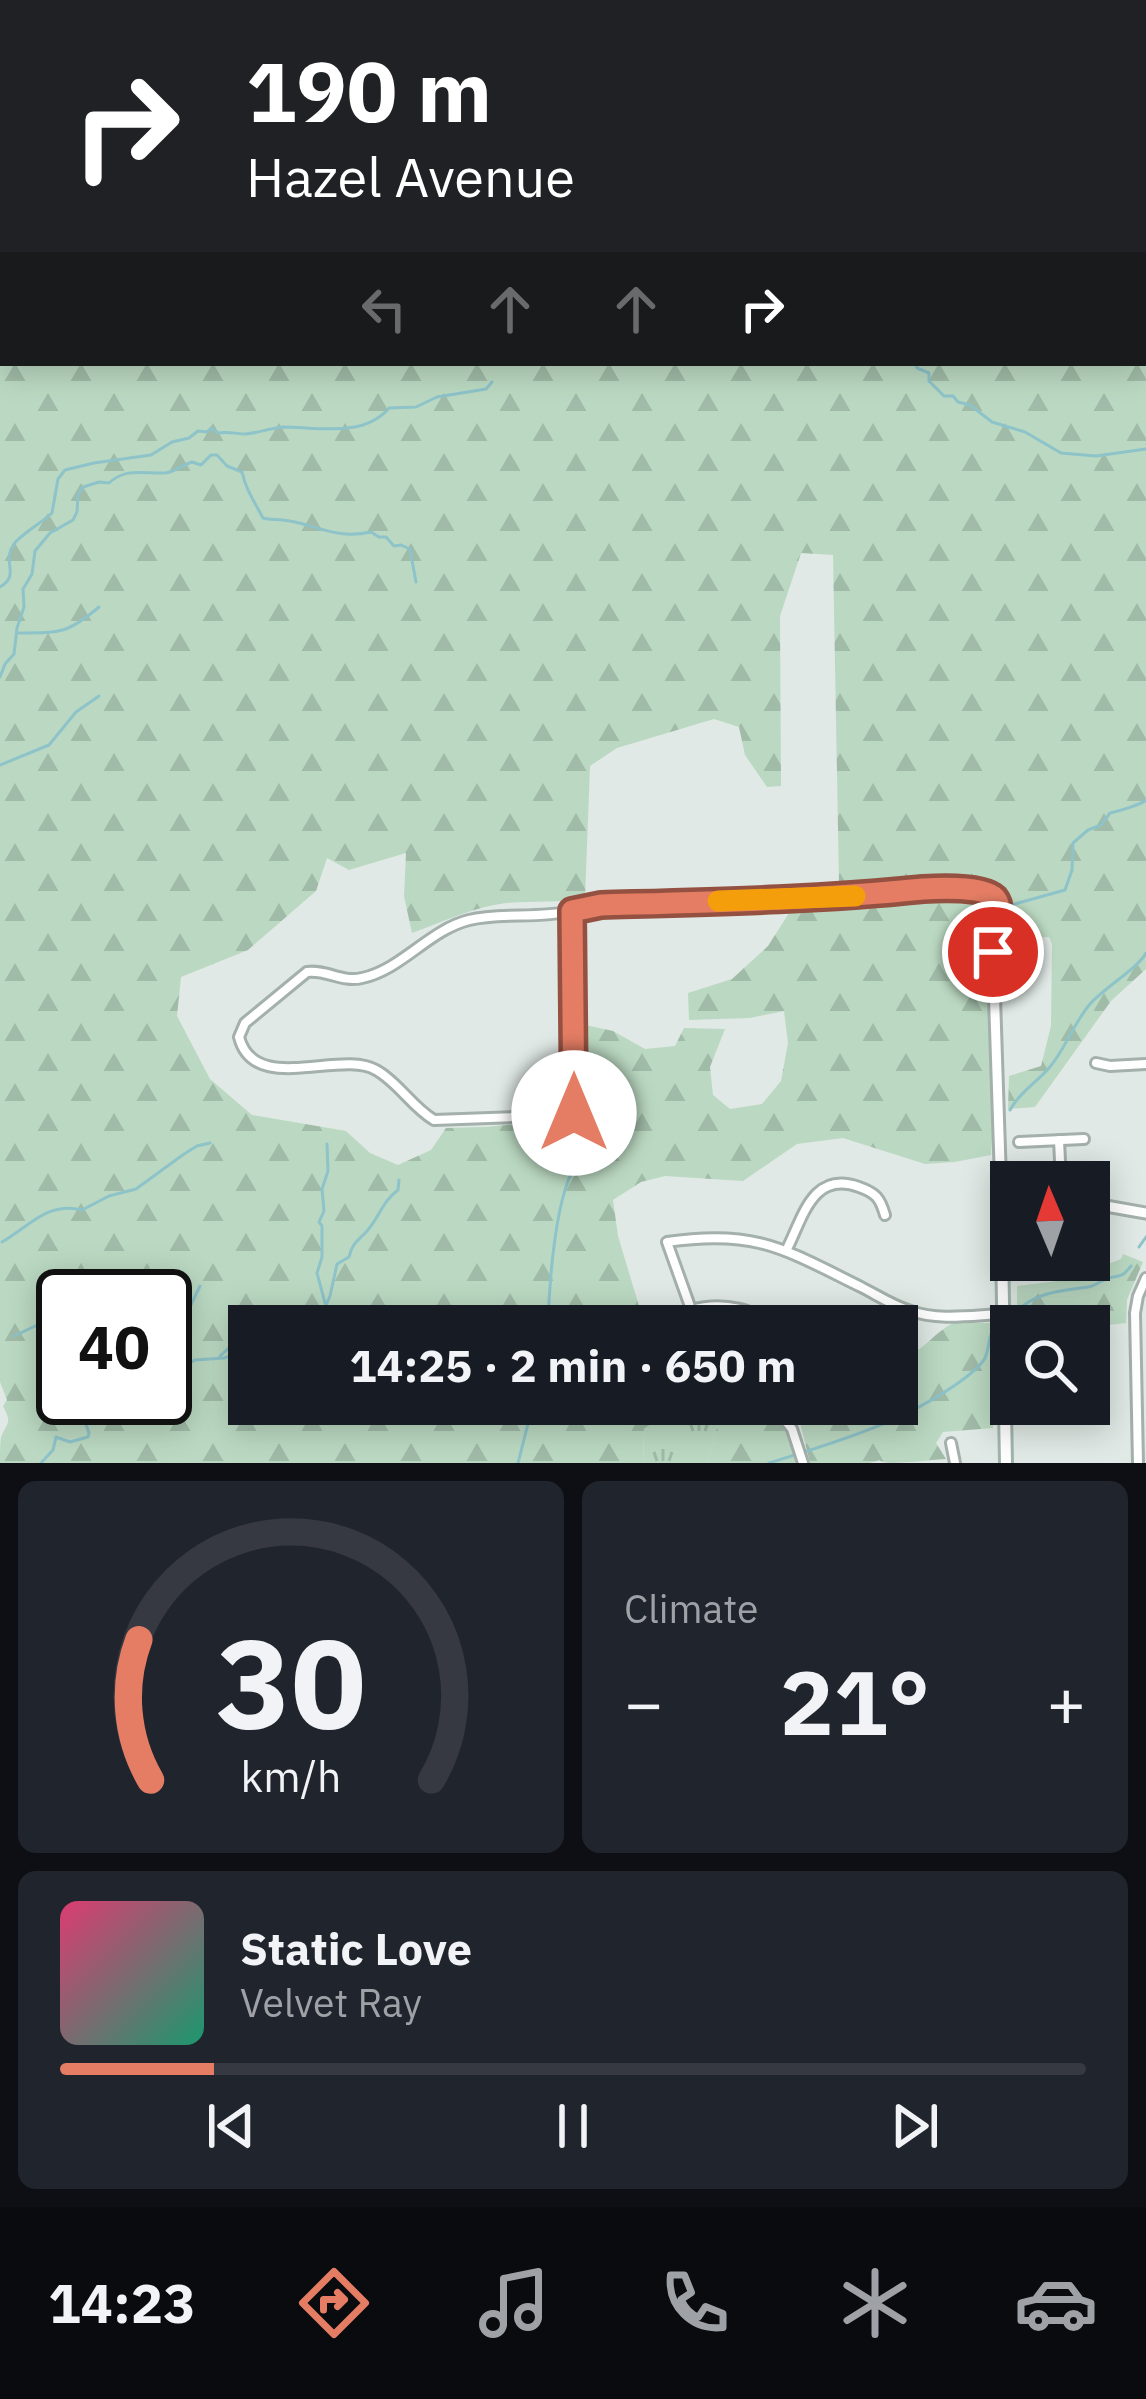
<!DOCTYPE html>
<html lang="en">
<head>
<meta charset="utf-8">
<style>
	:root { --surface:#171b24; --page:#20242c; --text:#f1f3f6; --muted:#9ea1a6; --line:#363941; --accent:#e47d64 }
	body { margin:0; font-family:"IBM Plex Sans",sans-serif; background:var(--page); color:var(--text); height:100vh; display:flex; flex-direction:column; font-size:45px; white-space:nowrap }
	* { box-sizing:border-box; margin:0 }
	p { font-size:39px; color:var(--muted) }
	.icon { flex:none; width:66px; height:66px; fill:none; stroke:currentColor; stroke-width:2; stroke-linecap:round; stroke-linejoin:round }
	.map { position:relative; height:1463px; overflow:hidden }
	.panel { display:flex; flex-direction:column; gap:18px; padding:18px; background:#0d0f14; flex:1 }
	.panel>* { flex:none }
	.banner { position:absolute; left:0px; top:0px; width:1146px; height:366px; box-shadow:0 6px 30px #0003; background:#202124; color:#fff; overflow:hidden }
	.needle { width:78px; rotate:358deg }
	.fabs { position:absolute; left:990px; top:1161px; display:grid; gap:24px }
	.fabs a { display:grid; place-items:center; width:120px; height:120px; border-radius:0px; background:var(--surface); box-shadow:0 6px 30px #0003; font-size:60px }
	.speed { position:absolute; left:36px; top:1269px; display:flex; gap:24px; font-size:60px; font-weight:700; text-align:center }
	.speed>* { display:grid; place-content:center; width:156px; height:156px; border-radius:50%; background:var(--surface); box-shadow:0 6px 30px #0003; line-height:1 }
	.speed .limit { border:6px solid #111; border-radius:18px; background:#fff; color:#111 }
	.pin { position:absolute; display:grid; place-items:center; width:102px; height:102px; color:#fff; margin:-51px; border:6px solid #fff; border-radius:50%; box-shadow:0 3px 12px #0007 }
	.me { position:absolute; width:132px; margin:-66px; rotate:0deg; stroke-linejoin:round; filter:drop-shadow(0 0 9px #0008) }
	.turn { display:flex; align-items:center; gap:42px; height:252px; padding:0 48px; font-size:54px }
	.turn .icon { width:156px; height:156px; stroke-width:2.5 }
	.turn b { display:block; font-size:84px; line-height:102px }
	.lanes { display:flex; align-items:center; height:114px; padding:0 48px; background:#0003; justify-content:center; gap:60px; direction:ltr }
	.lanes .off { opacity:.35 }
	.big { font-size:90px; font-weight:800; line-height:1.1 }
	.panel .card { flex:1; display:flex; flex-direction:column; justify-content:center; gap:18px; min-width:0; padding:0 42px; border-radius:18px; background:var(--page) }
	.panel .dial { align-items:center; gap:0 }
	.dial svg { height:312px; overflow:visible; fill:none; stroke:var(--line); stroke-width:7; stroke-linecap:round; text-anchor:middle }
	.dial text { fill:var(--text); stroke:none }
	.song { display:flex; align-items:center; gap:36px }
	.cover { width:144px; height:144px; border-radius:18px; background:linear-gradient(135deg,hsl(340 70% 55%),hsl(160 70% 35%)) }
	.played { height:12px; border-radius:6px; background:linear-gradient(90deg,var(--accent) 15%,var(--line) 15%) }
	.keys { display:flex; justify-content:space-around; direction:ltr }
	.heat { display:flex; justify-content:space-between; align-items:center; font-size:66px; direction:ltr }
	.panel .tiles { flex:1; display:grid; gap:18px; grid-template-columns:1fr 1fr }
	.card:last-child { grid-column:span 2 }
	.trip { position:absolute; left:228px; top:1305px; width:690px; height:120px; border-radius:0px; background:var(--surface); box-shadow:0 6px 30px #0003; font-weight:800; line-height:120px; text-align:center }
	.tabs { display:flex; height:192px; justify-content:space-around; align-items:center; background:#090b0e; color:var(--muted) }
	.tabs .icon { width:84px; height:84px }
	.tabs .selected { color:var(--accent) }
	.tabs b { font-size:54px; color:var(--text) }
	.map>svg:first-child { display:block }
	.forest { fill:url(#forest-firs); fill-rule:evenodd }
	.park { fill:url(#park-tufts) }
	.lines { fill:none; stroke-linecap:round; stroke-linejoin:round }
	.stream { stroke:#8dc3c9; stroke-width:3 }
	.minor-casing { stroke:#a4b0ab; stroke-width:14 }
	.tertiary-casing { stroke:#a4b0ab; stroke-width:15 }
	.secondary-casing { stroke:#a1b4ac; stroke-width:16 }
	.minor { stroke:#fff; stroke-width:8 }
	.tertiary { stroke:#fff; stroke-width:9 }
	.secondary { stroke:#fff; stroke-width:10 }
	.route-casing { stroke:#945141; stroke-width:30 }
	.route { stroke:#e47d64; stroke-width:21 }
	.slow { stroke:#f59e0b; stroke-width:21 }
</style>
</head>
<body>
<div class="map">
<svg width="1146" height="1463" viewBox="0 0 1146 1463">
	<defs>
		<pattern id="forest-firs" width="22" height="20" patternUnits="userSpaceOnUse" patternTransform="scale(3)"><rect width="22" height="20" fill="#bbd9c2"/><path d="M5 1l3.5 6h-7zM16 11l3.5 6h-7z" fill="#a0bba7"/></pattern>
		<pattern id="park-tufts" width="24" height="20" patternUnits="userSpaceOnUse" patternTransform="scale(3)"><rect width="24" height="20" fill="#bbd9c2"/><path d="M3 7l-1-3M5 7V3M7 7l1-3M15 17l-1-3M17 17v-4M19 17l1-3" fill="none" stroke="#a0bba7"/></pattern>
	</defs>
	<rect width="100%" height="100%" fill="#e0e9e5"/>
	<g class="forest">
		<path d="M 66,0 L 1146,0 L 1146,969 L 1111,1001 L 1035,1107 L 1008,1109 L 1009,1076 L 1041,1066 L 1051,1026 L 1052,944 L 1049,937 L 1002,939 C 1003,926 1010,902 1002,891 C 988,875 865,882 839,883 L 833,555 L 801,553 L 780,616 L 781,786 L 767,787 L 745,755 L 739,727 L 714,719 L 617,748 L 590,766 L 585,898 C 559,903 533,901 506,903 C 474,907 442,922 412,933 L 404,896 L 406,853 L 349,870 L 327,858 L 316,891 L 248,950 L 181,977 L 177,1016 L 210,1079 L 252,1115 L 346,1131 L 370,1153 L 398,1165 L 431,1150 L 446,1128 L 484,1127 L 580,1119 L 581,1024 L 613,1031 L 645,1049 L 675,1046 L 684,1028 L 725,1029 L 710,1067 L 713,1095 L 730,1109 L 762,1104 L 781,1081 L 788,1043 L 784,1011 L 750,1018 L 689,1020 L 688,993 L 732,979 L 768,946 L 796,902 L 900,898 L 928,893 L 981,900 L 989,906 L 991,912 L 985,943 L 993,1119 L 991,1155 L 955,1162 L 925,1164 L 843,1138 L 797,1144 L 743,1181 L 665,1176 L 641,1182 L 613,1200 L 618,1236 L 645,1326 L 249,1326 L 249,1404 L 650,1404 L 653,1423 L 644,1429 L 643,1463 L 0,1463 C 0,1456 0,1444 1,1437 C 8,1421 12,1424 3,1406 L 7,1400 L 0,1382 L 0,123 L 3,120 L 3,363 L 1143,363 L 1143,3 L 65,3 ZM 63,1296 L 165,1296 L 165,1398 L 63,1398 Z"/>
		<polygon points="1123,1254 1143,1262 1127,1300 1126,1323 1089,1327 1017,1326 1017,1286 1066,1280 1121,1259"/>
		<path d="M 953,1323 L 994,1323 L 993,1428 L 943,1432 L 936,1443 L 946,1459 C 928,1460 908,1463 890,1463 C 870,1461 890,1458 869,1463 L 810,1463 L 799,1418 L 803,1421 L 832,1409 L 834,1404 L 897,1404 L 897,1358 C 920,1356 932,1334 953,1323 Z"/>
		<path d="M 732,1404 C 740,1404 754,1402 762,1405 C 784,1412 792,1444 799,1463 L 707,1463 L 720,1416 Z"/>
	</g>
	<polygon class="park" points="650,1404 732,1404 720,1417 707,1463 643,1463 644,1429 653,1423"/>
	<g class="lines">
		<g class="stream">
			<polyline points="149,0 149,3"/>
			<polyline points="451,3 452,3"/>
			<polyline points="643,3 644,0"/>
			<polyline points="793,3 793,0"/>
			<polyline points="956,3 957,0"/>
			<polyline points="1000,3 1005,0"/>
			<polyline points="1025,3 1027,0"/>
			<polyline points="1143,68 1145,64"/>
			<polyline points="0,163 3,160"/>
			<polyline points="1143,233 1146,228"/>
			<polyline points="1143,301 1146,301"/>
			<polyline points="1143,357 1146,358"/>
			<polyline points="915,363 917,368 929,373 929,381 944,396 953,396 958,402 970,405 992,422 1025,432 1061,453 1096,456 1146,449"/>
			<path d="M 0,587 C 21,575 1,562 14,544 C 19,536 44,521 52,513 L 58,479 L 65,470 L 94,463 L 151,455 L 172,442 L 189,438 L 198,431 L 207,432 L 211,428 L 218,433 C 228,431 236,434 246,434 C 258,433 270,428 283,427 C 318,427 364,438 389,408 L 416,407 L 437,397 L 486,389 L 492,382"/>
			<path d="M 19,633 C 60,633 67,634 99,607"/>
			<path d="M 0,677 L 5,664 L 14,654 L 17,628 L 24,607 L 23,589 L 32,574 L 35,551 L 50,533 L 73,520 L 77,512 L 78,495 L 83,487 L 99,482 L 109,483 C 126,467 145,474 165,473 C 174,472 183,465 192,462 L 201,465 L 211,455 L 217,455 L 227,466 L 242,472 C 246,490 254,501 263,518 C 269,520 276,519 283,520 C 317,524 334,540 371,532 L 379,537 L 386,537 L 394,546 L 401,545 L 410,549 L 416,582"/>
			<polyline points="0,765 49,745 76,712 99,696"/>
			<path d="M 1011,905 L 1065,890 L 1072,870 L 1073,843 L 1088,830 L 1101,825 L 1110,813 C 1119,811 1140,805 1146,800"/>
			<path d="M 1010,1110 C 1019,1093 1036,1083 1049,1068 C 1065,1050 1073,1024 1090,1004 C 1104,988 1138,968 1146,953"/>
			<path d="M 2,1242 C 29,1227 47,1201 82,1210 L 109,1196 L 136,1189 L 184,1154 L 197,1146 L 210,1143"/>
			<polyline points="1139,1247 1146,1237"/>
			<polyline points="325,1303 317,1273 322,1257 322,1226 319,1222 324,1211 322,1189 328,1171 327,1144"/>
			<path d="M 1017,1312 C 1033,1292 1066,1290 1088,1287 C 1095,1286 1100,1281 1106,1279 C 1120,1274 1120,1280 1131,1266"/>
			<path d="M 317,1326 L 330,1296 L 337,1264 L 349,1257 C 352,1243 358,1241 367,1231 C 380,1216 382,1202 398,1190 L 399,1180"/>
			<path d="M 548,1326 C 549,1288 555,1188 579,1161 C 594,1146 614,1132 631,1121"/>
			<polyline points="14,1336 63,1313"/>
			<polyline points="220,1356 231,1346 249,1343"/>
			<polyline points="174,1368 188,1326 189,1309 200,1286"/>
			<polyline points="165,1372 181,1368 195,1360 224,1358 249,1350"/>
			<polyline points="41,1463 53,1450 56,1437 70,1442 88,1437 89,1433 82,1413 90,1398"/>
			<polyline points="518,1463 533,1404"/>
			<path d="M 769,1463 C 837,1442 908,1421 965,1378 C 971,1373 981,1366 985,1358 C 989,1350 988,1340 992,1332"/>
		</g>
		<g class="minor-casing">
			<g id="minor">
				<path d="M 571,911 C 538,919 502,912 469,920 C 429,930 401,970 362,978 C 342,983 326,969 307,972 L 245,1023 L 239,1037 C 254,1096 341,1049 376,1070 C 398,1082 412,1107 434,1120 L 574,1115"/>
				<polyline points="1096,1063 1110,1066 1146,1064"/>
				<polyline points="1059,1140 1061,1182"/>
				<polyline points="1019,1142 1084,1139"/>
				<path d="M 786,1251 C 803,1218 812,1170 859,1187 C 876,1193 880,1198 885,1215"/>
				<path d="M 691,1310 C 726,1300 752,1311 783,1326"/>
				<path d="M 697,1326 L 667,1242 C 756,1229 784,1249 861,1287 C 877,1295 893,1306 911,1311 C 939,1321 974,1315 1003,1314"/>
				<polyline points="772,1404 792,1429 803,1463"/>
				<polyline points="951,1443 955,1463"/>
				<polyline points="1138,1463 1135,1313 1138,1296 1146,1278"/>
			</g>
		</g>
		<g class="tertiary-casing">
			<g id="tertiary">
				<polyline points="574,1115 571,911 600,905 858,896 939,889 981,891 995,898 999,911 993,952 1001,1195 1011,1195"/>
				<polyline points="1089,1203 1146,1213"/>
			</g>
		</g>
		<g class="secondary-casing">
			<polyline id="secondary" points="1001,1195 1006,1463"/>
		</g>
		<use href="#minor" class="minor"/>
		<use href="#tertiary" class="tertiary"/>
		<use href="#secondary" class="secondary"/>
	</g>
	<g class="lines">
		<g class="route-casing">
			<path id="route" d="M 574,1113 L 572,911 L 601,905 C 708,902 816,900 923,889 C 939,888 984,886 995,898 C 1005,910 994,937 993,952"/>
		</g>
		<use href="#route" class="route"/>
		<polyline class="slow" points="718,901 855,896"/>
	</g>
</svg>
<div class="fabs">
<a><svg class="needle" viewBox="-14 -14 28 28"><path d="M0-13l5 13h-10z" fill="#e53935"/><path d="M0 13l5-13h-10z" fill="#9ea1a6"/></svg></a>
<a><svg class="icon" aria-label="search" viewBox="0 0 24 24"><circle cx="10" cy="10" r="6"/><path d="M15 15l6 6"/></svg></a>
</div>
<div class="speed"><div class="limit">40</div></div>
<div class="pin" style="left:993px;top:952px;background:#d93025"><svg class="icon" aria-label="arrive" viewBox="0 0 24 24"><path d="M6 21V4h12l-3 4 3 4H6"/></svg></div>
<svg class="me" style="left:574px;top:1113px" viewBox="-20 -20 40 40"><circle r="19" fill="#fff"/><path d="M0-13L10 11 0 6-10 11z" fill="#e47d64"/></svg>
<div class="trip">14:25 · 2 min · 650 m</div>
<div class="banner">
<div class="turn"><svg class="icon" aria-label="right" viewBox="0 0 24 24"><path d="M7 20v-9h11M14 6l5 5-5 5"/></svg><div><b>190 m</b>Hazel Avenue</div></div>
<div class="lanes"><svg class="icon off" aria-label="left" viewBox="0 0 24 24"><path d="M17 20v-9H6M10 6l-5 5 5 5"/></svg><svg class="icon off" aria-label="ahead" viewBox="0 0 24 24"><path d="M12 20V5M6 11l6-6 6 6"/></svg><svg class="icon off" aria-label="ahead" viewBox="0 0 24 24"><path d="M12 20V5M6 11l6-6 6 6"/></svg><svg class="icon" aria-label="right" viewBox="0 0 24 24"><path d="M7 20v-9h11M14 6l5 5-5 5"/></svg></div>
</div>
</div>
<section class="panel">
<div class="tiles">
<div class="card dial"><svg viewBox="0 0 100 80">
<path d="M14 69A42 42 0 1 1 86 69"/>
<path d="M14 69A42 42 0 0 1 11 33" stroke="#e47d64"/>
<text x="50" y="56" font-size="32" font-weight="700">30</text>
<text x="50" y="72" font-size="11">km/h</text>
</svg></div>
<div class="card"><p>Climate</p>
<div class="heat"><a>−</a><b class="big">21°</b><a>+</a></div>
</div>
<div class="card">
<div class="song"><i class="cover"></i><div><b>Static Love</b><p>Velvet Ray</p></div></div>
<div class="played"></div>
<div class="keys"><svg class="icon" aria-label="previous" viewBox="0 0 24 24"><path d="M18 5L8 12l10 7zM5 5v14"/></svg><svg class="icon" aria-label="pause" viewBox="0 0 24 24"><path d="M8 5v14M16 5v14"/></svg><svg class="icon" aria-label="next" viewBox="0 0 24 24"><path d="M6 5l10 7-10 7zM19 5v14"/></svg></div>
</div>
</div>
</section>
<nav class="tabs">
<b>14:23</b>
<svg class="icon selected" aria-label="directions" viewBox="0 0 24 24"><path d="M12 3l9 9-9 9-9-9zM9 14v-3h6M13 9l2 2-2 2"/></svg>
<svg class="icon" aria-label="music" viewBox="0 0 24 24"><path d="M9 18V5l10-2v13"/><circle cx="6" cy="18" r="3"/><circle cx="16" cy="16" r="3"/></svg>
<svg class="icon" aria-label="phone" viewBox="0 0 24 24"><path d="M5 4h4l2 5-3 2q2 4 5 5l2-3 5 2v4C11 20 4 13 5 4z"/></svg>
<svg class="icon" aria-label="climate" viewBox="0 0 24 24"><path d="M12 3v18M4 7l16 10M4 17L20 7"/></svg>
<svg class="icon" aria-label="car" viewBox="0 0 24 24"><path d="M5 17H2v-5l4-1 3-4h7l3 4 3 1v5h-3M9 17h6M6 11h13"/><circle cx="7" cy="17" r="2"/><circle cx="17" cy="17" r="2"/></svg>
</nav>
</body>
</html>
